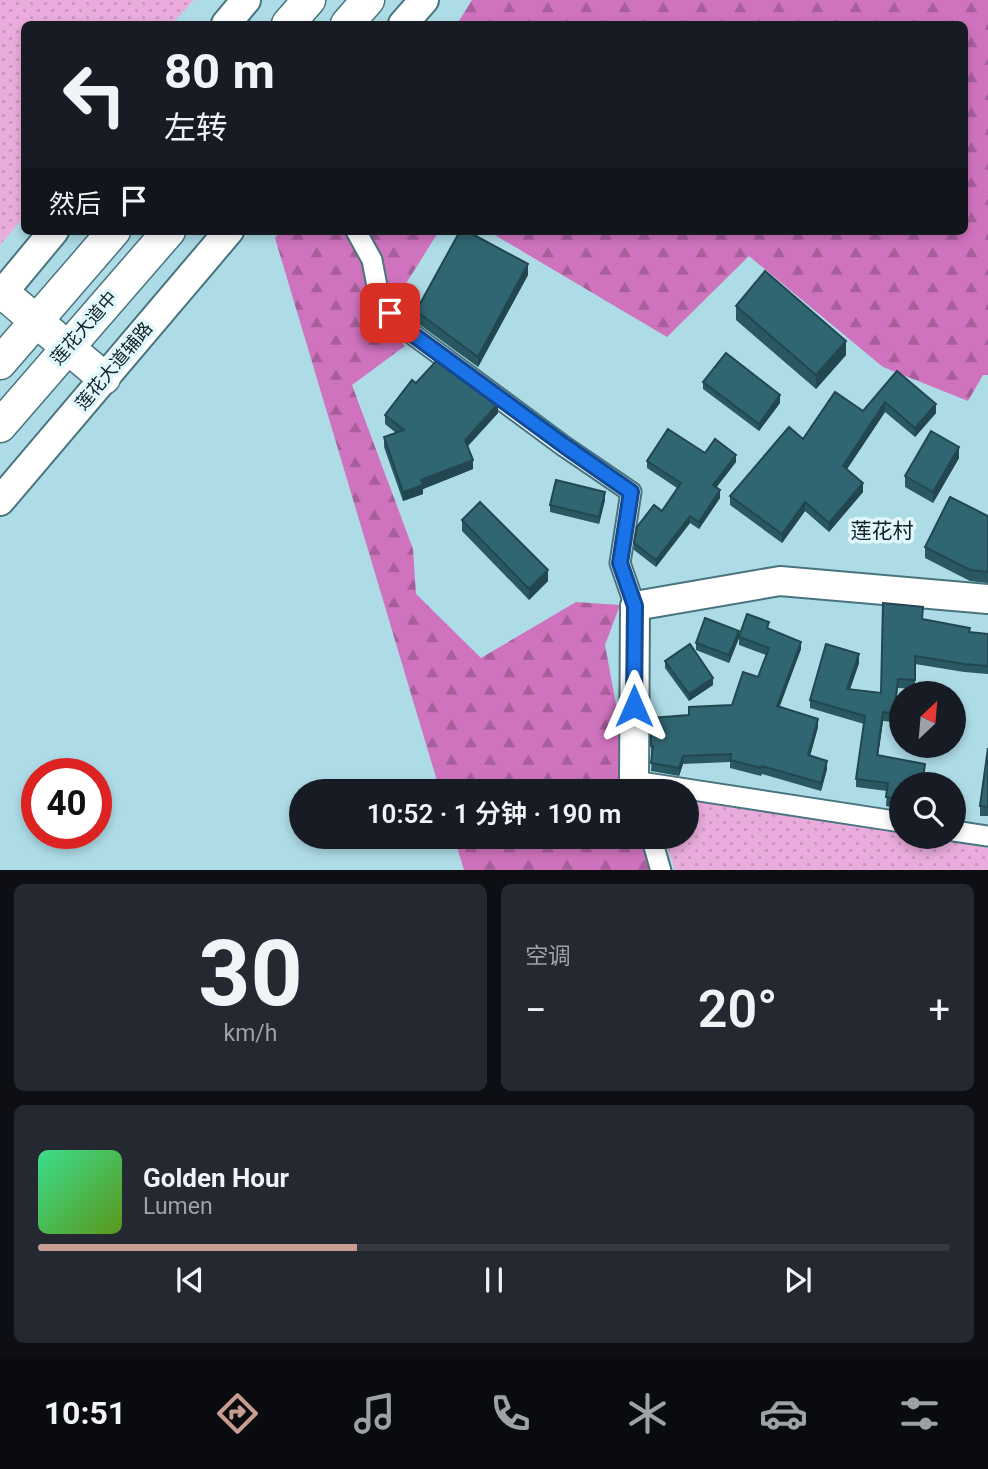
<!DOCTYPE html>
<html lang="zh">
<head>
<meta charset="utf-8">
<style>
	:root { --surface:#171b24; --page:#242831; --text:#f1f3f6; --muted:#9ea1a6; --line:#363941; --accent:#c99c92 }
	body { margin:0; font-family:Roboto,"Noto Sans SC",sans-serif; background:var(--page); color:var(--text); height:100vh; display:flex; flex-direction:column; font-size:26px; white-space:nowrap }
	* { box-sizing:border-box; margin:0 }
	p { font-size:23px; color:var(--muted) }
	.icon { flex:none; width:38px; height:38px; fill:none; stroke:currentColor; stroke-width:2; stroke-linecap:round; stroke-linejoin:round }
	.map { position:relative; height:870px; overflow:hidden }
	.drawer { display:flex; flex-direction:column; gap:14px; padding:14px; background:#0d0f14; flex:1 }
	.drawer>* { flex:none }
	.guide { position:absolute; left:21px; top:21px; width:947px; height:214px; border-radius:10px; box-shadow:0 4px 10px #0003; background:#171b24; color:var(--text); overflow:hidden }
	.needle { width:46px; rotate:26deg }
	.tools { position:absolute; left:889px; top:681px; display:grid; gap:14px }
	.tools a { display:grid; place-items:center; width:77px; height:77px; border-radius:50%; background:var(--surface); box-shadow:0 4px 10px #0003; font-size:35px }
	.speed { position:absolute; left:21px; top:758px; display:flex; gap:14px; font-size:35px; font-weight:700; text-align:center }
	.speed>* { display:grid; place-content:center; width:91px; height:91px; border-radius:50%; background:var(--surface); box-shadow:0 4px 10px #0003; line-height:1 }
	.speed .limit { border:10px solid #d22; background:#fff; color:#111 }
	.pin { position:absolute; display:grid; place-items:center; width:60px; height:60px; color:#fff; margin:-30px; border-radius:14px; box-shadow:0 4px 10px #0006 }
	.me { position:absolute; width:77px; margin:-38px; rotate:0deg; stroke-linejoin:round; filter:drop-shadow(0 0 5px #0008) }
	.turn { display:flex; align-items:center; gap:24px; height:147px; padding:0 28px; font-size:32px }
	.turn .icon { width:91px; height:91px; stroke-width:2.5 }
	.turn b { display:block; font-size:49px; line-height:60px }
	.then { display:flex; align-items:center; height:66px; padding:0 28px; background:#0003; gap:14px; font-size:26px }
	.big { font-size:52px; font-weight:600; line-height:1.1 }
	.drawer .card { flex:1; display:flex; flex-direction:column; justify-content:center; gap:10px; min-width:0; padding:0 24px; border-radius:10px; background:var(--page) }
	.drawer .dial { align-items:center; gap:0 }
	.dial b { font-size:91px; line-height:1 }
	.song { display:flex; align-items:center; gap:21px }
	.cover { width:84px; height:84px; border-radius:10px; background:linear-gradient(135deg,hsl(150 70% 55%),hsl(90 70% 35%)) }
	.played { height:7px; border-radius:4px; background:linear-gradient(90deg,var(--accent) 35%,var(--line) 35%) }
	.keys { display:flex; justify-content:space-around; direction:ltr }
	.heat { display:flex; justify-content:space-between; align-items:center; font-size:38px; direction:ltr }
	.drawer .tiles { flex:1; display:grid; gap:14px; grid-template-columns:1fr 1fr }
	.card:last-child { grid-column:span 2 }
	.trip { position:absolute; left:289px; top:779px; width:410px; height:70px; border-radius:35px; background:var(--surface); box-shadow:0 4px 10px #0003; font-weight:600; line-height:70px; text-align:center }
	.tabs { display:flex; height:112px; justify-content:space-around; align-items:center; background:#090b0e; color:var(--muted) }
	.tabs .icon { width:49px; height:49px }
	.tabs .selected { color:var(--accent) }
	.tabs b { font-size:32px; color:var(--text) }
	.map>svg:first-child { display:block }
	.grass { fill:url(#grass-dots) }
	.forest { fill:url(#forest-firs) }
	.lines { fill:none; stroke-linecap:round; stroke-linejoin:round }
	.street-casing { stroke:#48747e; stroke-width:23 }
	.secondary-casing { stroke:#48747e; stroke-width:32 }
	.primary-casing { stroke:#48747e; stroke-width:35 }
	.street { stroke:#fff; stroke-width:19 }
	.secondary { stroke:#fff; stroke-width:28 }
	.primary { stroke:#fff; stroke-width:32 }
	.wall { fill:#295862 }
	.shaded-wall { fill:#224750 }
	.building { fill:#306672; stroke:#224750; stroke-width:2 }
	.route-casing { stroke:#114b97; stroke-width:18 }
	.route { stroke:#1a73e8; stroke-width:12 }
	.labels { text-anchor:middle; stroke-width:7; stroke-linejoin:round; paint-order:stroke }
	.street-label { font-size:18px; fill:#0e2025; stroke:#e0f7fd }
	.quarter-label { font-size:21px; fill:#0e2025; stroke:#e0f7fd }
</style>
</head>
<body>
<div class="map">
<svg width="988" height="871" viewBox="0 0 988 871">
	<defs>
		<pattern id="grass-dots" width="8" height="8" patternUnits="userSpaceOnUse" patternTransform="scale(1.75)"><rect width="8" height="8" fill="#e9acdc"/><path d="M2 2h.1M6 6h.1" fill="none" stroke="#c794bd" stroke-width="1.8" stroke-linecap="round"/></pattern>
		<pattern id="forest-firs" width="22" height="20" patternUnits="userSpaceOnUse" patternTransform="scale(1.75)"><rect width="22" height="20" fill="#d073bf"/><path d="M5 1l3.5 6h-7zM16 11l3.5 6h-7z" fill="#a75e9b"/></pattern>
	</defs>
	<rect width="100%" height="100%" fill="#addbe6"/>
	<g class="grass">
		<polygon points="0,0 194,0 172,24 24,24 24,217 0,245"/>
		<polygon points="686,796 901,833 901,836 923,837 988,848 988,870 675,870 664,837 686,836"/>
	</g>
	<g class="forest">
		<polygon points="472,0 988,0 988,375 983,375 968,401 883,367 749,256 667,337 488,231 964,231 964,24 457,24"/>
		<polygon points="280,231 439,231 383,320 405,346 352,385 413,549 416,594 481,658 576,602 620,605 605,645 632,791 440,791 275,238"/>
		<polygon points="454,837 645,837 655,870 464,870"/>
	</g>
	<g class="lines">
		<g class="street-casing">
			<g id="street">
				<polyline points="356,231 372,260 380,302 400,325 565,447 631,492 620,563 635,606"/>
				<polyline points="637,791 634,781 901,822"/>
				<polyline points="954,831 988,836"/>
				<polyline points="651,836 661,871"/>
			</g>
		</g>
		<g class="secondary-casing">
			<g id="secondary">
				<polyline points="226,24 246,0"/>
				<polyline points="403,24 424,0"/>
				<polyline points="0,296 54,231"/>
				<polyline points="0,501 229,231"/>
				<polyline points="634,781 635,606 780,581 988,599"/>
			</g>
		</g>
		<g class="primary-casing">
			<g id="primary">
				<polyline points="288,24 309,0"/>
				<polyline points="347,24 368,0"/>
				<polyline points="3,293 104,378"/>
				<polyline points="0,363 114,231"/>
				<polyline points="0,426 169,231"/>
			</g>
		</g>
		<use href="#street" class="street"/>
		<use href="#secondary" class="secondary"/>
		<use href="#primary" class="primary"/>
	</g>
	<g class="wall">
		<polygon points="528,275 478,367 416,322 416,311"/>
		<polygon points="736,306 846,355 816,389 736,320"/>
		<polygon points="897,371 936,413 915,437 885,412 847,469 863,492 829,532 805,511 782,543 730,505 730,496 803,439 863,411"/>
		<polygon points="703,382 780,403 759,431 703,389"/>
		<polygon points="416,383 498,413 468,446 473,469 423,489 423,494 403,501 384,447 384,437 396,433 385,424 385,415"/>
		<polygon points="705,453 736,462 716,487 720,498 699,529 690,523 656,567 634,550 634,543 662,511 677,488 647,468 647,461"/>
		<polygon points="959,458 933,503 905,487 905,476"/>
		<polygon points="605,500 599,524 550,512 550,505"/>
		<polygon points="988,516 988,583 970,581 925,558 925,547"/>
		<polygon points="462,520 548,581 529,600 462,531"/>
		<polygon points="923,620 970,632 988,634 988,674 964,672 915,664 915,689 898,688 894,722 883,721 878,755 925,772 901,784 901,809 886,806 887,791 856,787 856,779 864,724 810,708 810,700 859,663 850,689 881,693"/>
		<polygon points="769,629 801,649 779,707 818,727 810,756 827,769 821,791 762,774 761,776 730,768 730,762 683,764 679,776 651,771 652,754 651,754 651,746 732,705 758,677 766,655 739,645 739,638 729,663 696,650 696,643 739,637"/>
		<polygon points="665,661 713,685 689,701 665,668"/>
		<polygon points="988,748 988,816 980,816 980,806"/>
	</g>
	<g class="shaded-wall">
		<polygon points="528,264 528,275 478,367 478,357"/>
		<polygon points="846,341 846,355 816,389 816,375"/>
		<polygon points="780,395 780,403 759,431 759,424"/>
		<polygon points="885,402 885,412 843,475 843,466"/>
		<polygon points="498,404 498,413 465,449 465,440"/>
		<polygon points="936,404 936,413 915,437 915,428"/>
		<polygon points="959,447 959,458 933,503 933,492"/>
		<polygon points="736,455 736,462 713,492 713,485"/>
		<polygon points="473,460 473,469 423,489 423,494 403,501 403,492 421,480"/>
		<polygon points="863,483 863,492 829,532 829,523"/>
		<polygon points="720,490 720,498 699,529 699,522"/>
		<polygon points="605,492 605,500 599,524 599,517"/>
		<polygon points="805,502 805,511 782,543 782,534"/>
		<polygon points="690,516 690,523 656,567 656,560"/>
		<polygon points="548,570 548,581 529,600 529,589"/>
		<polygon points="739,631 739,638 729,663 729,655"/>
		<polygon points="801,642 801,649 777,714 777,706"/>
		<polygon points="859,654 859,663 847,698 847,689"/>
		<polygon points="713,678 713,685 689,701 689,694"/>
		<polygon points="883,712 883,721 877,764 877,755"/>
		<polygon points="818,719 818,727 808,763 808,755"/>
		<polygon points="683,756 683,764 679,776 679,768"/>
		<polygon points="827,761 827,769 821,791 821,783"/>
	</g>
	<g class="building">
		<polygon points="460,231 467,231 528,264 478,357 416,311"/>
		<polygon points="765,271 846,341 816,375 736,306"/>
		<polygon points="726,353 780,395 759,424 703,382"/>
		<polygon points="438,359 498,404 465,440 473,460 421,480 423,485 403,492 384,437 404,430 385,415 412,380 416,383"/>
		<polygon points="897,371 936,404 915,428 885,402 843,466 863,483 829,523 805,502 782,534 730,496 789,427 803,439 835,392 863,411"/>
		<polygon points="668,429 705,453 715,439 736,455 713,485 720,490 699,522 690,516 656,560 634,543 637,527 654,505 662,511 681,483 647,461"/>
		<polygon points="931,431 959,447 933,492 905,476"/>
		<polygon points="556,480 605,492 599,517 550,505"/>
		<polygon points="950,497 988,516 988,572 970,570 925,547"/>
		<polygon points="480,502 548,570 529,589 462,520"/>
		<polygon points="883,603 923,607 922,619 970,628 969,632 988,634 988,666 964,664 915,656 915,680 898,679 894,713 883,712 877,755 925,764 923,779 946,784 901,784 901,800 886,797 888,783 856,779 865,716 810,700 826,644 859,654 847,689 881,693"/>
		<polygon points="747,614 769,622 767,628 801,642 777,706 818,719 808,755 827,761 821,783 762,766 761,768 730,760 731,754 683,756 679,768 651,763 653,746 651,746 651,718 689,715 689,707 732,705 743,672 758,677 769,648 739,637"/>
		<polygon points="705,618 739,631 729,655 696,643"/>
		<polygon points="690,644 713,678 689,694 665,661"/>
		<polygon points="988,748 988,807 980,806"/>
	</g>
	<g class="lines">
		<g class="route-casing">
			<polyline id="route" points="390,313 400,325 565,446 631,492 620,563 635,606 634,706"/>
		</g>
		<use href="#route" class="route"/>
	</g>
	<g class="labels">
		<g class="street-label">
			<text transform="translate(84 328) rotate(-49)" y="6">莲花大道中</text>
			<text transform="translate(114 366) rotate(-50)" y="6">莲花大道辅路</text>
		</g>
		<g class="quarter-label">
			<text x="882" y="538">莲花村</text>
		</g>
	</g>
</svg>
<div class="tools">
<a><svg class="needle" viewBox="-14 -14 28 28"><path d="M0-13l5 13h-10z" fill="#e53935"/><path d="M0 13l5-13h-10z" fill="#9ea1a6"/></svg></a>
<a><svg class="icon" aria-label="search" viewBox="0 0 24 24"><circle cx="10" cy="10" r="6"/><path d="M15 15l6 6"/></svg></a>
</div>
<div class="speed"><div class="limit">40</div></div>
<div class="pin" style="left:390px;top:313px;background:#d93025"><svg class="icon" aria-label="arrive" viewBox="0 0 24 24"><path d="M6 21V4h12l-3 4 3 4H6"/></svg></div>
<svg class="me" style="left:634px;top:706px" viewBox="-20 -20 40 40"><path d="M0-17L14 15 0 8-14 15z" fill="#1a73e8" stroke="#fff" stroke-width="4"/></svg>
<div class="trip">10:52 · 1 分钟 · 190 m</div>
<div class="guide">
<div class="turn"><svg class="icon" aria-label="left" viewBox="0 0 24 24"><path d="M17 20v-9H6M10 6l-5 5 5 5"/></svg><div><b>80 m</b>左转</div></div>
<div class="then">然后<svg class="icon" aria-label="arrive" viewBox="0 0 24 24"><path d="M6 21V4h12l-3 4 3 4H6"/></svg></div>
</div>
</div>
<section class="drawer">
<div class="tiles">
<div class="card dial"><b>30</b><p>km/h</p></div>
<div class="card"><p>空调</p>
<div class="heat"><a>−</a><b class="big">20°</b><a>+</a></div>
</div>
<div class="card">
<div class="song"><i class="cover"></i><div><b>Golden Hour</b><p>Lumen</p></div></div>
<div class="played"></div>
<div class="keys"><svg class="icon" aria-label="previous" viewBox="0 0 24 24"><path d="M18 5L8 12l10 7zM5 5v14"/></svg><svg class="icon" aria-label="pause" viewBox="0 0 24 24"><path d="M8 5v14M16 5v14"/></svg><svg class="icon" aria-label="next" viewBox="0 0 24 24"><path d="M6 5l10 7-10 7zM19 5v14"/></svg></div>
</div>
</div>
</section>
<nav class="tabs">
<b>10:51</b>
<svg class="icon selected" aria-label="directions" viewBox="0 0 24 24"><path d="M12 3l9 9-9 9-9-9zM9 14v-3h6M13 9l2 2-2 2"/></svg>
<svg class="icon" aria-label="music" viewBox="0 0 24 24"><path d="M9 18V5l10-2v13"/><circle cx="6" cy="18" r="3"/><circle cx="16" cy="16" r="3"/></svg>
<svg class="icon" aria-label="phone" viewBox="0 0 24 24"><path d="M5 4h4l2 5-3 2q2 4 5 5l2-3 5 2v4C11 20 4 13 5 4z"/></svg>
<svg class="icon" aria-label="climate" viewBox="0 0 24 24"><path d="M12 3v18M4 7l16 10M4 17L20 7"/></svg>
<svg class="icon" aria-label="car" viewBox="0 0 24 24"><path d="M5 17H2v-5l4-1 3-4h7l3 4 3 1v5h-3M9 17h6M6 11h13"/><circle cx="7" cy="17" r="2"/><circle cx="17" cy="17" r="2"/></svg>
<svg class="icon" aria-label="filters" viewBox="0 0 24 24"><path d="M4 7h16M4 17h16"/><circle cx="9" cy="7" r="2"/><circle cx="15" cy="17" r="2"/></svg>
</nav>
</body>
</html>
